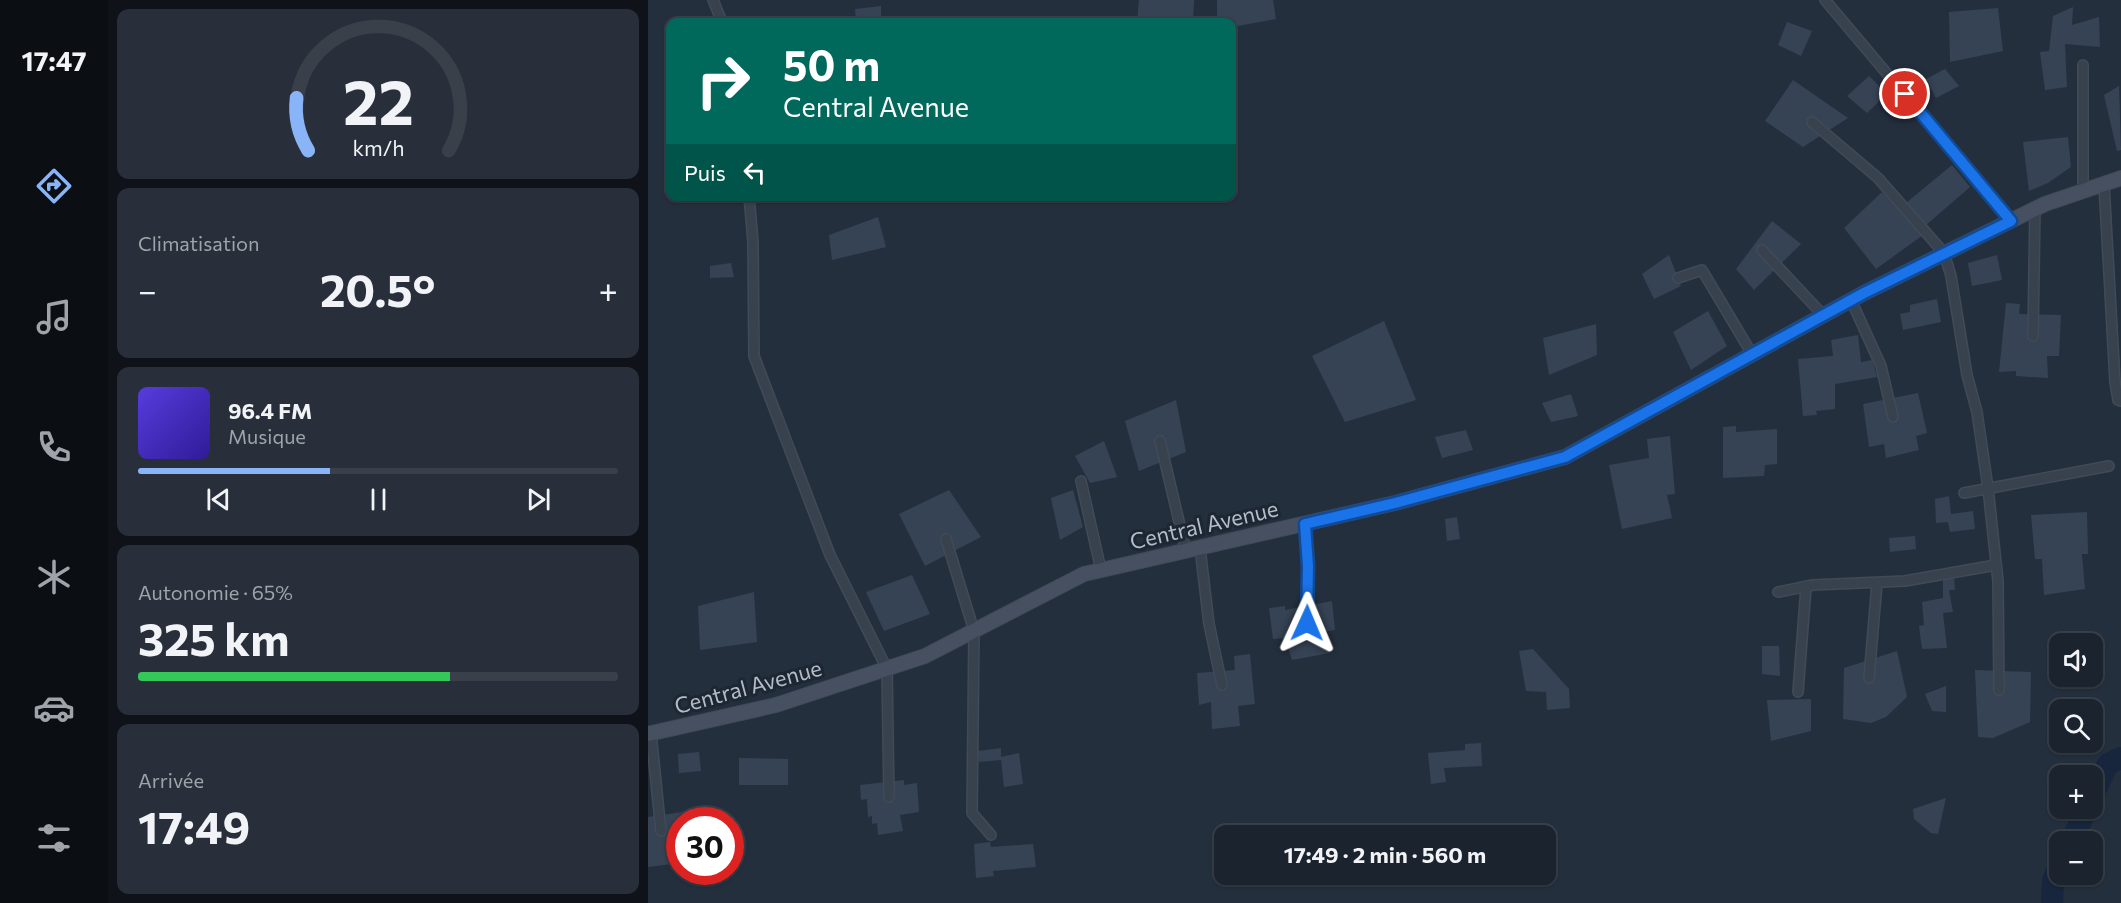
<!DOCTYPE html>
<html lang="fr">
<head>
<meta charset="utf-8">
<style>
	:root { --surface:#1b232e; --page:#282f3a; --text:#f1f3f6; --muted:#a0a4aa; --line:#39404a; --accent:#8ab4f8 }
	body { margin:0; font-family:Commissioner,sans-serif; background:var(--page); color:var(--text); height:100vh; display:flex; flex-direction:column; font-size:22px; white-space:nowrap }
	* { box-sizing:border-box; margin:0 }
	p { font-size:20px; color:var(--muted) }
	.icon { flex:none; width:33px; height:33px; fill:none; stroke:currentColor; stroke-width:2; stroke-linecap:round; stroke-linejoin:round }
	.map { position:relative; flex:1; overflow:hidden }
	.drawer { display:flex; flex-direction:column; gap:9px; padding:9px; background:#0f1319; width:540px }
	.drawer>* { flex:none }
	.banner { position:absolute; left:18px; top:18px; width:570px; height:183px; border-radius:12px; box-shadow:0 2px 4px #0004,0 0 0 2px var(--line); background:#00695c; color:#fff; overflow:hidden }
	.tools { position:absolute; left:1401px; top:633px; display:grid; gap:12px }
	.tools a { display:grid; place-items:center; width:54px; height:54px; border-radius:12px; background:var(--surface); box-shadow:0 2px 4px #0004,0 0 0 2px var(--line); font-size:30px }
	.speed { position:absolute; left:18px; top:807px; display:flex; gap:12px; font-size:30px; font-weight:700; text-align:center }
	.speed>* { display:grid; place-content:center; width:78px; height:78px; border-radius:50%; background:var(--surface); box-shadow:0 2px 4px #0004,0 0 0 2px var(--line); line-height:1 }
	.speed .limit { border:9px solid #d22; background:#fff; color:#111 }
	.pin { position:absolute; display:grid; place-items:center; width:51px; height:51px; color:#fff; margin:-26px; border:3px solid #fff; border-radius:50%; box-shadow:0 2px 6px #0007 }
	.me { position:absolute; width:66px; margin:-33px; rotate:1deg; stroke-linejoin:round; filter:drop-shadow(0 0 4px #0008) }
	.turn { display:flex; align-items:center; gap:21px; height:126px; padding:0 18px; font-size:27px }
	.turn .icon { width:78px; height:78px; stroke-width:2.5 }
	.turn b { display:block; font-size:42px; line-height:51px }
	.then { display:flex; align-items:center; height:57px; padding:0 18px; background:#0003; gap:12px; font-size:22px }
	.big { font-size:45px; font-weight:700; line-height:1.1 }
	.drawer .card { flex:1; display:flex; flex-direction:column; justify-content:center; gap:9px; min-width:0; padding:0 21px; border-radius:12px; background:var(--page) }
	.drawer .dial { align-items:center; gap:0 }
	.dial svg { height:156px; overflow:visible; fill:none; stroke:var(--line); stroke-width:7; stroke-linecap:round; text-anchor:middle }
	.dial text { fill:var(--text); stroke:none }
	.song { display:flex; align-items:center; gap:18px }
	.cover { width:72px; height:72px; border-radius:9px; background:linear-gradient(135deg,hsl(250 70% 55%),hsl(250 70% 35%)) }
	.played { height:6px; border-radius:3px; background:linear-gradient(90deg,var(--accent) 40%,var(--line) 40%) }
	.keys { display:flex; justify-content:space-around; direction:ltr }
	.heat { display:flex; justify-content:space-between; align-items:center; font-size:33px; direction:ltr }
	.charge { height:9px; border-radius:4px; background:linear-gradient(90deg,#34c759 65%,var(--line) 0) }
	.trip { position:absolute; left:566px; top:825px; width:342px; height:60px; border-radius:12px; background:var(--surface); box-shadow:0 2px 4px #0004,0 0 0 2px var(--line); font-weight:700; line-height:60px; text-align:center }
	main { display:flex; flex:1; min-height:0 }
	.dock { display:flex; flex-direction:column; width:108px; justify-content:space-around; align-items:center; background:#0b0e12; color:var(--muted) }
	.dock .icon { width:42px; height:42px }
	.dock .active { color:var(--accent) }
	.dock b { font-size:27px; color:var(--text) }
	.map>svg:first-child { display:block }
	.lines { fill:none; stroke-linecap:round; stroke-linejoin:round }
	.river { stroke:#17263c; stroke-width:22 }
	.building { fill:#364354 }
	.street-casing { stroke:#414a57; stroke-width:12 }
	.secondary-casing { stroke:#414a57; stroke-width:16 }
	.street { stroke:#38414e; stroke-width:9 }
	.secondary { stroke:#465061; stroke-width:14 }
	.route-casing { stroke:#114b97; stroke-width:15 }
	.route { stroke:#1a73e8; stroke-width:10 }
	.labels { text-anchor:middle; stroke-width:6; stroke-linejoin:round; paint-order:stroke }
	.street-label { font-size:22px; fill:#b4bcc9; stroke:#1d2633 }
</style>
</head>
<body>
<main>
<nav class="dock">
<b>17:47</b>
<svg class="icon active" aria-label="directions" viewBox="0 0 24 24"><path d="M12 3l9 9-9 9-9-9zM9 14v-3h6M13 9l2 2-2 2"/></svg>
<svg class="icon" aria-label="music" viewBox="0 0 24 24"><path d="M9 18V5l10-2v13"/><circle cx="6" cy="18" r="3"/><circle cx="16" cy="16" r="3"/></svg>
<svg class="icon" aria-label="phone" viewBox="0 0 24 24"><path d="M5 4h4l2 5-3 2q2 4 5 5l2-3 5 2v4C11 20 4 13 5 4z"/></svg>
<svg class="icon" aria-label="climate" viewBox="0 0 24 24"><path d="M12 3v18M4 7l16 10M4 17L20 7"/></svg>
<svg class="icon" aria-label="car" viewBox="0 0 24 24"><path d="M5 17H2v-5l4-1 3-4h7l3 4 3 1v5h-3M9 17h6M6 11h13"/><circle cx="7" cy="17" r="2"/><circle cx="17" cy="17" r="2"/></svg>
<svg class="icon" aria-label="filters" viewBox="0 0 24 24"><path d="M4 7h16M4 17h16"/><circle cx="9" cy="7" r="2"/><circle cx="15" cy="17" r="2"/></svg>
</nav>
<section class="drawer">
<div class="card dial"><svg viewBox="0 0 100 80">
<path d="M14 69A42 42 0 1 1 86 69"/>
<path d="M14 69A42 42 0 0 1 8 42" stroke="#8ab4f8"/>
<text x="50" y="56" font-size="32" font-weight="700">22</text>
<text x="50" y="72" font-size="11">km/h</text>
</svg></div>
<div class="card"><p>Climatisation</p>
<div class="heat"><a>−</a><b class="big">20.5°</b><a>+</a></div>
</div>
<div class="card">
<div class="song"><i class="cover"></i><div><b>96.4 FM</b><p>Musique</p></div></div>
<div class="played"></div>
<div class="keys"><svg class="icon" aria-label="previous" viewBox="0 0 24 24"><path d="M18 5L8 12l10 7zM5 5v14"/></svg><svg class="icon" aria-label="pause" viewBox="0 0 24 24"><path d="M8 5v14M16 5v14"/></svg><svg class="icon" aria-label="next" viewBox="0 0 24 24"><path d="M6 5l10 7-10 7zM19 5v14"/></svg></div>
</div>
<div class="card"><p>Autonomie · 65%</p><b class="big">325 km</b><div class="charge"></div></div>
<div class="card"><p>Arrivée</p><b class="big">17:49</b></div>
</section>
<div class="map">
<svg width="1473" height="903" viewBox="0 0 1473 903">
	<rect width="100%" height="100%" fill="#242f3e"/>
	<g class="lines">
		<g class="river">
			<polyline points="1444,797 1460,764 1473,758"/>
			<polyline points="1423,842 1439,808"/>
			<polyline points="1404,903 1405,880 1412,866"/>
		</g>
	</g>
	<g class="building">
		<polygon points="491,0 546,0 545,22 489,22"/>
		<polygon points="569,0 625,0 628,19 584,27 584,22 569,22"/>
		<polygon points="233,6 233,22 208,22 207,9"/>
		<polygon points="1425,7 1424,25 1451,17 1452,47 1417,44 1419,87 1397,90 1392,52 1401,51 1405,16"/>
		<polygon points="1350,8 1355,51 1302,62 1301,12"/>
		<polygon points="328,16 391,21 391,22 328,22"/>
		<polygon points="1139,22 1164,31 1153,56 1130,45"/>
		<polygon points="1297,69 1311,86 1288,98 1278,79"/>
		<polygon points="1221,76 1239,94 1219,113 1199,96"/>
		<polygon points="1145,80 1200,118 1155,147 1117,121"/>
		<polygon points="1471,86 1473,150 1469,151 1456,95"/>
		<polygon points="1420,137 1423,167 1400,183 1381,191 1375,142"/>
		<polygon points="1304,165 1322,187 1277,226 1258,203"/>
		<polygon points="1234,192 1275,235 1228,269 1196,228"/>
		<polygon points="230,217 238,247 184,260 181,235"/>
		<polygon points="1124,221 1153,244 1106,290 1088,269"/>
		<polygon points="1021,255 1033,286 1006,299 994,274"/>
		<polygon points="1349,255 1354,280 1324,286 1320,263"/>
		<polygon points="83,263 86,277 62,278 62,266"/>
		<polygon points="1289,299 1293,322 1255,330 1252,314 1262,312 1262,305"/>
		<polygon points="1358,303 1372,304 1371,314 1413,315 1411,356 1399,356 1400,378 1368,376 1368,371 1351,372"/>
		<polygon points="1060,311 1079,346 1043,370 1025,332"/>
		<polygon points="736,321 768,400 697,422 664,356"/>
		<polygon points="948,324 949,355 901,375 895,338"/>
		<polygon points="1210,335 1213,362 1224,360 1229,377 1187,384 1187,409 1168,411 1169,415 1155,416 1150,359 1185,356 1183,340"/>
		<polygon points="1270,393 1279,433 1268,436 1271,450 1238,458 1236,444 1221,447 1215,404"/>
		<polygon points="923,394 930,416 903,422 894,403"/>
		<polygon points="528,400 538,452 491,471 477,421"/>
		<polygon points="1088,426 1088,432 1129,429 1129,464 1117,465 1116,476 1075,478 1075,427"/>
		<polygon points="818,430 825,450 794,458 787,437"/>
		<polygon points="1022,436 1027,494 1019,495 1024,518 974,529 961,465 1001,458 999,439"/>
		<polygon points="456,441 469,477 442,483 427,456"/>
		<polygon points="301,490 333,537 277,566 251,514"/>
		<polygon points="425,490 435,527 412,540 403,498"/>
		<polygon points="1301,496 1303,514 1325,511 1327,529 1302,532 1300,522 1288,523 1287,499"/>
		<polygon points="1439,512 1440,554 1434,554 1437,589 1396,595 1394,559 1387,559 1383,515"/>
		<polygon points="809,517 812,539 799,541 797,519"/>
		<polygon points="1267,536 1268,549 1242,552 1241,538"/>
		<polygon points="264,575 282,614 236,631 218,592"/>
		<polygon points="1306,576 1307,590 1301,590 1305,612 1295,613 1299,648 1274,649 1271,626 1276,625 1274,602 1295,598 1295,577"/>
		<polygon points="106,592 109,642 52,650 50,606"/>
		<polygon points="684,601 687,630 675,632 682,653 644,660 637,638 625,639 621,608 637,606 637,610"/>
		<polygon points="1114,646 1131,646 1132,676 1114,674"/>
		<polygon points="885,649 921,689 922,708 899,710 898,692 878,691 871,651"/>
		<polygon points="1249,651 1259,697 1238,717 1223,723 1195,719 1196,668"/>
		<polygon points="602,654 607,704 590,706 592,726 564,729 563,702 551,705 549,673 587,670 586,656"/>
		<polygon points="1327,670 1383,672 1382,722 1345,738 1330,737"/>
		<polygon points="1298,686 1298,712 1284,711 1277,694"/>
		<polygon points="1163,699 1163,731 1123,741 1119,700"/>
		<polygon points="833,743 834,766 796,768 798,782 783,784 780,753 817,750 817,744"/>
		<polygon points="353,748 353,757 371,753 375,784 356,787 353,760 331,762 330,751"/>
		<polygon points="51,752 53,771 31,773 30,754"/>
		<polygon points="91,758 140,759 140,785 91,785"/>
		<polygon points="256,780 256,785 269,783 271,812 252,815 255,831 230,835 229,823 224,824 224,816 220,817 219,799 213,800 212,785"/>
		<polygon points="1298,798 1290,834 1283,833 1266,819 1265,809"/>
		<polygon points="42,811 43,820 32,820 32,863 0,867 0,817"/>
		<polygon points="342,842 343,847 385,844 388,867 345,871 346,876 328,878 326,844"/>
	</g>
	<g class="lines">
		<g class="street-casing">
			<g id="street">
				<polyline points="65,0 74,22"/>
				<polyline points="1177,0 1363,221"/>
				<polyline points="1164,122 1230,178 1296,253 1303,276 1319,375 1329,412 1340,488 1350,581 1351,690"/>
				<polyline points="1456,184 1467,382 1470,400 1473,401"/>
				<polyline points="1435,191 1435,65"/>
				<polyline points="101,196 105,242 106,356 182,555 239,669 241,797"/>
				<polyline points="1114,250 1175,315"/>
				<polyline points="1030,278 1054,270 1104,354"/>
				<polyline points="1203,300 1233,366 1245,417"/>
				<polyline points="1385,336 1387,209"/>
				<polyline points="512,441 538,551"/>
				<polyline points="433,481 453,570"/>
				<polyline points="1316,493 1461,466"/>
				<polyline points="657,524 660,566 659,623"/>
				<polyline points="298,539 326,631 324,813 343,835"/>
				<polyline points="552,548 561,624 574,685"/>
				<polyline points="1130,592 1165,585 1257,581 1348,565"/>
				<polyline points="1221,678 1229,583"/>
				<polyline points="1150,692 1158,587"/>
				<polyline points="3,733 13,831"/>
			</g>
		</g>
		<g class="secondary-casing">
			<polyline id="secondary" points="0,734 128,705 277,656 436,574 747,503 917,457 1216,293 1397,204 1473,178"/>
		</g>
		<use href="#street" class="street"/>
		<use href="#secondary" class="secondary"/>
	</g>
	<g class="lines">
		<g class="route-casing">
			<polyline id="route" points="659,623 660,566 657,524 747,503 917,457 1216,293 1363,221 1257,94"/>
		</g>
		<use href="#route" class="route"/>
	</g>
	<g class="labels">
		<g class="street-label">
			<text transform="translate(556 525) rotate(-13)" y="8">Central Avenue</text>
			<text transform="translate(100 687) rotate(-15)" y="8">Central Avenue</text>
		</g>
	</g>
</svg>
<div class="tools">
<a><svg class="icon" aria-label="sound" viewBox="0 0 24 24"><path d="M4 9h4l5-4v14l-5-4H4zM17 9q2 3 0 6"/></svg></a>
<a><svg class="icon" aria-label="search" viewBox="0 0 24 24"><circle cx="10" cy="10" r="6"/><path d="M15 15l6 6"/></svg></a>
<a>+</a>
<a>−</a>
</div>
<div class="speed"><div class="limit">30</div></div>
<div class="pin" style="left:1257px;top:94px;background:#d93025"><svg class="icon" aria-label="arrive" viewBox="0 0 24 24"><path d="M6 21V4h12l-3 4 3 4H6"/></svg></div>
<svg class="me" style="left:659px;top:623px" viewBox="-20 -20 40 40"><path d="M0-17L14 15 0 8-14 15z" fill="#1a73e8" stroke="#fff" stroke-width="4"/></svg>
<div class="trip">17:49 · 2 min · 560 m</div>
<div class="banner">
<div class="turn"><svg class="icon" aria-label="right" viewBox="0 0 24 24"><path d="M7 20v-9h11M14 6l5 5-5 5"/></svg><div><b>50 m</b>Central Avenue</div></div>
<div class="then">Puis<svg class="icon" aria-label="left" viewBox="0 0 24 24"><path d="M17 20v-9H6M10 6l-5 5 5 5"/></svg></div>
</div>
</div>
</main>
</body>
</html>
